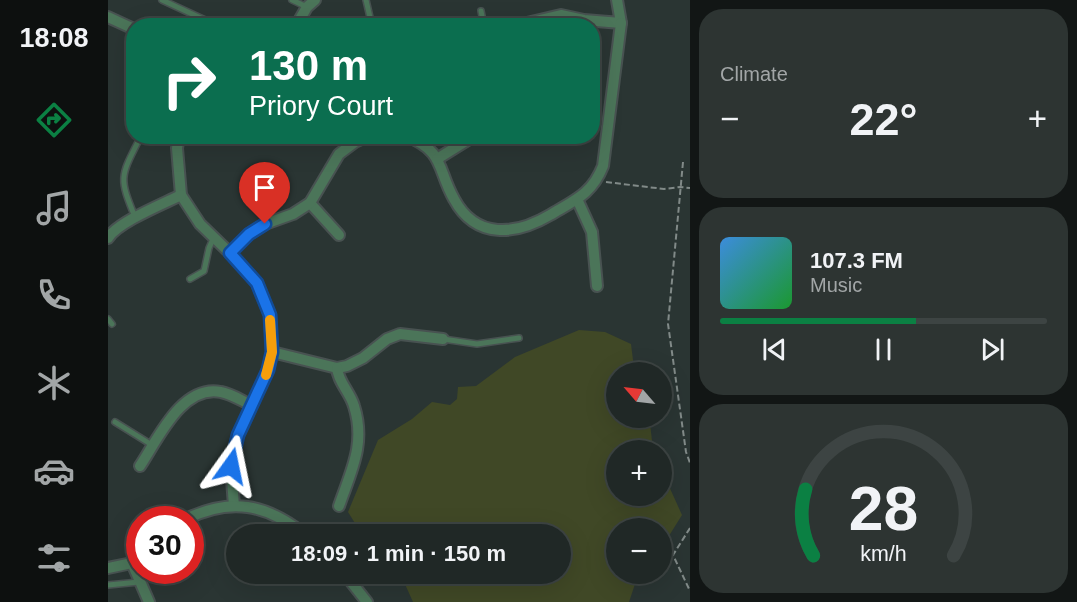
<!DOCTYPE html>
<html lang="en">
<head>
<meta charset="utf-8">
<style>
	:root { --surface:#202826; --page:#2d3432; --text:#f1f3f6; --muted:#a2a6a7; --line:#3d4443; --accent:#0b8043 }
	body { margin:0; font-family:Arial,sans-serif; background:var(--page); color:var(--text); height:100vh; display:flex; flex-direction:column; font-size:22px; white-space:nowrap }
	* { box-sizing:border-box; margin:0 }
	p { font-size:20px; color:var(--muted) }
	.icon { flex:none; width:33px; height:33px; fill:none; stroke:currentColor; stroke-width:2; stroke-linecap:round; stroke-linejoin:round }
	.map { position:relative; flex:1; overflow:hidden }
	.sheet { display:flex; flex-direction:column; gap:9px; padding:9px; background:#121615; width:387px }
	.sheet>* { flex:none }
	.guide { position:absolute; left:18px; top:18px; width:474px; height:126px; border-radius:24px; box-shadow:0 6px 24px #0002,0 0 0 2px var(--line); background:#0b6e4f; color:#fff; overflow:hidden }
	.needle { width:39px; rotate:298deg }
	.controls { position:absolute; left:498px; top:362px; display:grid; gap:12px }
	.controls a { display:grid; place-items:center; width:66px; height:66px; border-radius:50%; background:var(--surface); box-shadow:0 6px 24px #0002,0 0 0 2px var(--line); font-size:30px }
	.speed { position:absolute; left:18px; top:506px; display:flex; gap:12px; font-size:30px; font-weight:700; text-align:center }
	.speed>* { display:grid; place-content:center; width:78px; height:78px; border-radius:50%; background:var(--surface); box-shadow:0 6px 24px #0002,0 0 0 2px var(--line); line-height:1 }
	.speed .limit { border:9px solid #d22; background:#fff; color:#111 }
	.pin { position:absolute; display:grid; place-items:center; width:51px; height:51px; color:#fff; margin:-62px -26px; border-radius:50% 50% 50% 0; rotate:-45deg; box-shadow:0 0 6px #0007 }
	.pin .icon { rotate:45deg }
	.me { position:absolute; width:66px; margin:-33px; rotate:12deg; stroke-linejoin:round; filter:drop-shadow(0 0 4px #0008) }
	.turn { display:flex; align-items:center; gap:21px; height:126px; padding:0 24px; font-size:27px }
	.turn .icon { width:78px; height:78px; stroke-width:2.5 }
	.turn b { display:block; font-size:42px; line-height:51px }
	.big { font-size:45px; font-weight:700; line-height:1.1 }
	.sheet .tile { flex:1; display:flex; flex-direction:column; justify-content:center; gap:9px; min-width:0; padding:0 21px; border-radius:24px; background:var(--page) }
	.sheet .dial { align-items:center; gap:0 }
	.dial svg { height:156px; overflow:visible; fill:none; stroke:var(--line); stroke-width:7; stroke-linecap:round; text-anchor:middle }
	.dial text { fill:var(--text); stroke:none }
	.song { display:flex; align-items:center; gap:18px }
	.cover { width:72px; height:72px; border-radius:9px; background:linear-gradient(135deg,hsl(210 70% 55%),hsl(130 70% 35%)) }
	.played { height:6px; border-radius:3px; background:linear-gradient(90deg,var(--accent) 60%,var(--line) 60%) }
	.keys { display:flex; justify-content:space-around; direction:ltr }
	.heat { display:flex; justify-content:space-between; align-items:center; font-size:33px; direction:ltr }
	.trip { position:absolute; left:118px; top:524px; width:345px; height:60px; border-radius:30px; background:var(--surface); box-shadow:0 6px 24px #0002,0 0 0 2px var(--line); font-weight:700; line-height:60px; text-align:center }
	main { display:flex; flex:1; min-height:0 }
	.dock { display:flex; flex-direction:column; width:108px; justify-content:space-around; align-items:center; background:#0d100f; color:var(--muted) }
	.dock .icon { width:42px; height:42px }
	.dock .active { color:var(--accent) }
	.dock b { font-size:27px; color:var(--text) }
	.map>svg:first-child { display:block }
	.green { fill:#404826 }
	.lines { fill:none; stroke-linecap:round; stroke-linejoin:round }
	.service-casing { stroke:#485251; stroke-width:8 }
	.minor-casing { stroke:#485251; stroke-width:14 }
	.path { stroke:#818a88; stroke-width:2; stroke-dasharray:6 3; stroke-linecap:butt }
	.service { stroke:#4b7559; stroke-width:5 }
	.minor { stroke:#4b7559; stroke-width:10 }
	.route-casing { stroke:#114b97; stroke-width:15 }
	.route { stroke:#1a73e8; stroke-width:10 }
	.slow { stroke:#f59e0b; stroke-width:10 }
</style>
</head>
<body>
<main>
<nav class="dock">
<b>18:08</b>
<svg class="icon active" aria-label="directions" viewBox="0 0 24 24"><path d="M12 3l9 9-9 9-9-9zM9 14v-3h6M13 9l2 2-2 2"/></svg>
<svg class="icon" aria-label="music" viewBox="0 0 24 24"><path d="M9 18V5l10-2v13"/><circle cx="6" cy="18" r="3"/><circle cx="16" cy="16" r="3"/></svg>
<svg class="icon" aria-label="phone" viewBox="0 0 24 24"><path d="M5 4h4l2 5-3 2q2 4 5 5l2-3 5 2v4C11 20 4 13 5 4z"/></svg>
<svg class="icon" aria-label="climate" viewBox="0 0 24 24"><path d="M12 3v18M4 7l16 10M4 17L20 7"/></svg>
<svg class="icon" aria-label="car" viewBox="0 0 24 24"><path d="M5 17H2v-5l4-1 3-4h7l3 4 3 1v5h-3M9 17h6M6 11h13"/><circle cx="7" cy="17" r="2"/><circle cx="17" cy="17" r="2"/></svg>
<svg class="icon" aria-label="filters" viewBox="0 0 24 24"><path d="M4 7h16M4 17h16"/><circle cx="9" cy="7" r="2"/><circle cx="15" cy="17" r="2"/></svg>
</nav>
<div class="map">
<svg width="582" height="602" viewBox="0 0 582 602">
	<rect width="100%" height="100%" fill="#2a3533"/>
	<polygon class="green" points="471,330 497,332 523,344 526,368 529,372 508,372 508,417 539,417 542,423 545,450 508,450 508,495 554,495 554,460 560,484 574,515 554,547 554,528 508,528 508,573 542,573 528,581 521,602 305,602 292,573 453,573 453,534 270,534 267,529 250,528 240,512 270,440 304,419 324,402 342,405 349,399 350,387 368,386 407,357"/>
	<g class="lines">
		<g class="service-casing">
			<g id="service">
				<polyline points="54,0 110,26"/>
				<polyline points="184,0 199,7"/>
				<polyline points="258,0 264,26"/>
				<polyline points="373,11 376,26"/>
				<path d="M 27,217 C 11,178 12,177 31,140"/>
				<polyline points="82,279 96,271 101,248 105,239"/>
				<polyline points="0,319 4,324"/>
				<polyline points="335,339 369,344 411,338"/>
				<polyline points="7,422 44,445"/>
				<polyline points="0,585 31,582"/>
			</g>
		</g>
		<g class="minor-casing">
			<g id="minor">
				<polyline points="0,17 26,29"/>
				<polyline points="188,26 199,7 207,0"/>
				<polyline points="406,26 453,15 476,20 513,23 509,0"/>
				<polyline points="71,136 69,148 73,195 92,224 122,253 149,283 162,315 164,352 160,370 130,435 125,452 123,466 126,506"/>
				<path d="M 298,136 C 337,151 329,169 346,199 C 368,240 408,235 442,215 C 467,200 484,194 495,166 L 513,23"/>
				<polyline points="329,159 366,136"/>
				<polyline points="469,199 484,232 489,286"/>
				<polyline points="202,203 231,235"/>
				<path d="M 0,238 C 10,222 55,204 73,195"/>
				<polyline points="122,253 141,234 157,224 185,214 202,203 231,154 247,142 260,136"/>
				<polyline points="164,352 229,368 239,366 255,358 279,339 292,334 335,339"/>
				<path d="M 229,368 C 230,382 242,392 246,406 C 258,444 243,471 231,506"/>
				<path d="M 32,466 C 50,439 74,384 113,392 C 124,394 134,401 143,405"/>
				<path d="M 78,519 C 123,497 158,504 196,534"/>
				<polyline points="24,563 41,602"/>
				<polyline points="0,568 24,563 32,557"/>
				<polyline points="236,573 259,602"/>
			</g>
		</g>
		<g class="path">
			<polyline points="575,162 560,324 578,452 582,463"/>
			<polyline points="498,182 556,189 572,187 582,188"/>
			<polyline points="582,528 565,555 582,591"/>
		</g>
		<use href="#service" class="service"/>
		<use href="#minor" class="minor"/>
	</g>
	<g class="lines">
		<g class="route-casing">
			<polyline id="route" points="123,466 130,435 160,370 164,352 162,315 149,283 122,253 141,234 157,224"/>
		</g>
		<use href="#route" class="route"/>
		<polyline class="slow" points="158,375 164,352 162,320"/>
	</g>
</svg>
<div class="controls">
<a><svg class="needle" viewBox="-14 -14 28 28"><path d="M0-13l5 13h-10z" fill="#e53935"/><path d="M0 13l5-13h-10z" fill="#a2a6a7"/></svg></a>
<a>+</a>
<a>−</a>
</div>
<div class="speed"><div class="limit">30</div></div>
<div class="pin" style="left:157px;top:224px;background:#d93025"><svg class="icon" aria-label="arrive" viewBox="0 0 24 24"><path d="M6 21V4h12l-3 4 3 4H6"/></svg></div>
<svg class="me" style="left:123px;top:466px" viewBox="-20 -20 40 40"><path d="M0-17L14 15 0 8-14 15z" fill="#1a73e8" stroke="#fff" stroke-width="4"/></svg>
<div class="trip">18:09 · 1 min · 150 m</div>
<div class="guide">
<div class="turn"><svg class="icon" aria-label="right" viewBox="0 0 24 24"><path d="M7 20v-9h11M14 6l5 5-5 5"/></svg><div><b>130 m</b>Priory Court</div></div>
</div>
</div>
<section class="sheet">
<div class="tile"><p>Climate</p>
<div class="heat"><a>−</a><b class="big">22°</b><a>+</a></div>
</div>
<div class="tile">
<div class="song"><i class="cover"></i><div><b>107.3 FM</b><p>Music</p></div></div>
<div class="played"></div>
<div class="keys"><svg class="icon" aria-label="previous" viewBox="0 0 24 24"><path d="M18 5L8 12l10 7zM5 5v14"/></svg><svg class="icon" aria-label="pause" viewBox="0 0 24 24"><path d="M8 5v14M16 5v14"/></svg><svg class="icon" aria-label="next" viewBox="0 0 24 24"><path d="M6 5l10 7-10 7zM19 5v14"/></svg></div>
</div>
<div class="tile dial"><svg viewBox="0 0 100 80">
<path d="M14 69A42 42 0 1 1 86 69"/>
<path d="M14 69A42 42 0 0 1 10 35" stroke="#0b8043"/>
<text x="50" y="56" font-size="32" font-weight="700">28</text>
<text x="50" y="72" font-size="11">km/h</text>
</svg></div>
</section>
</main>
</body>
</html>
